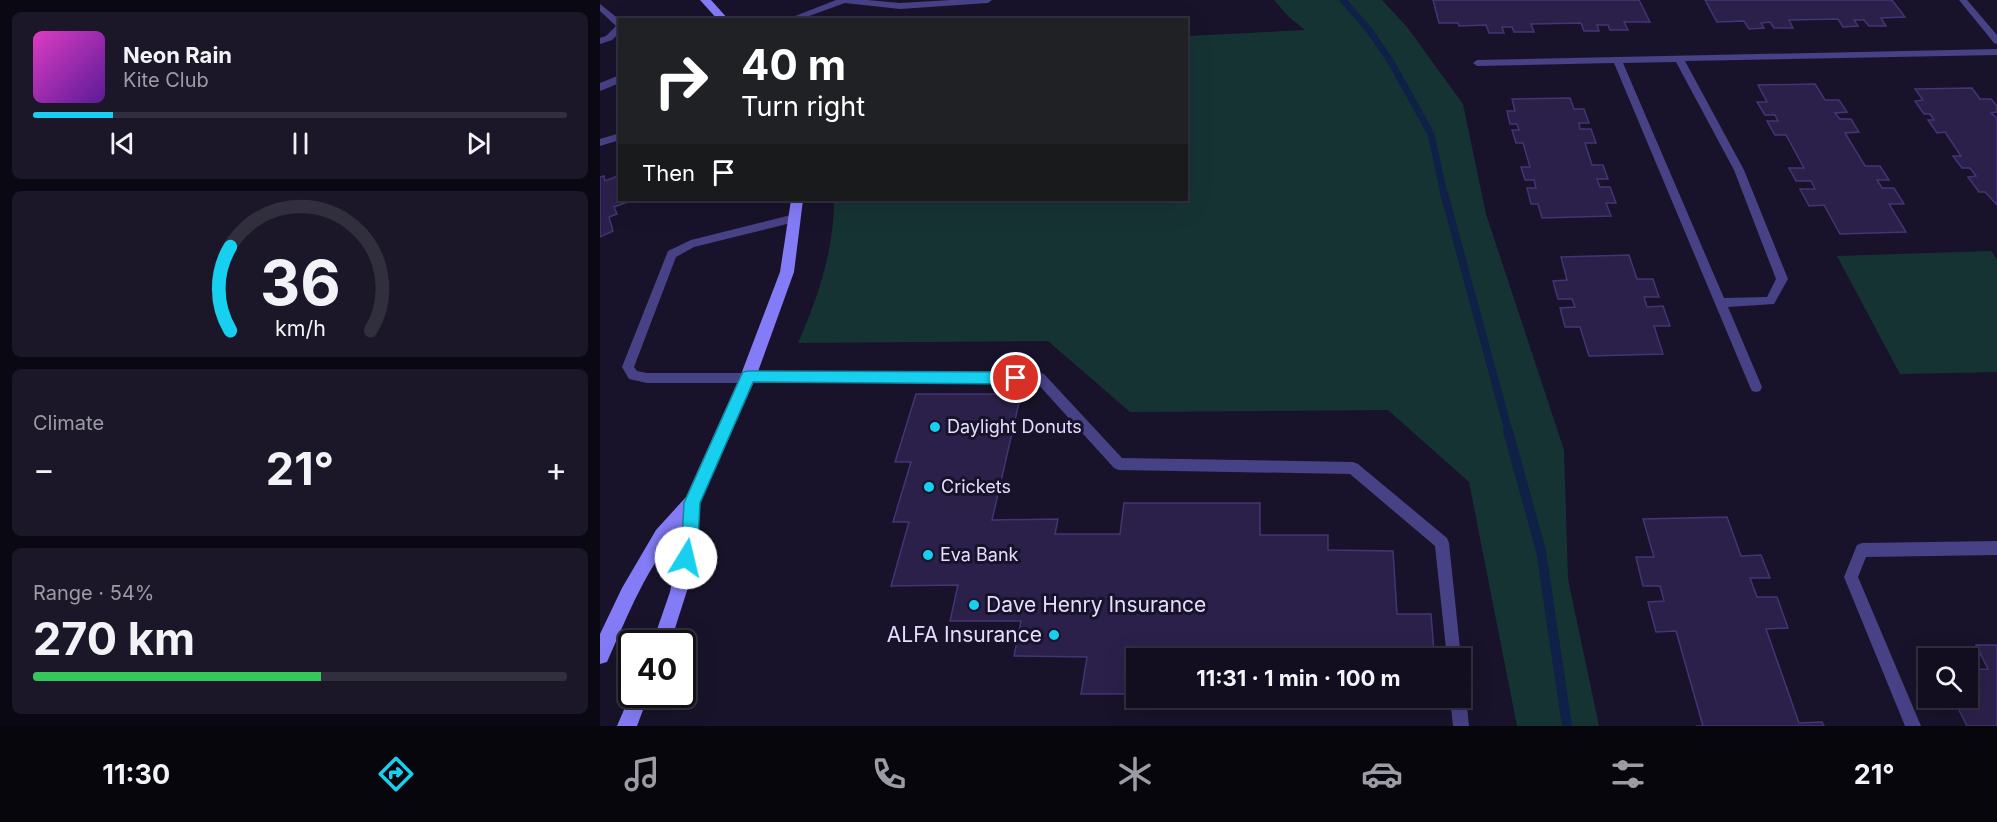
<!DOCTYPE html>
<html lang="en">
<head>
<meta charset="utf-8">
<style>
	:root { --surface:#120e20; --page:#1b1729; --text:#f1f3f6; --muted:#9c9ca5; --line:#312e3e; --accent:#17d0f0 }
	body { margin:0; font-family:Inter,sans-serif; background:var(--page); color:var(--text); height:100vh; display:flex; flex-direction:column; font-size:22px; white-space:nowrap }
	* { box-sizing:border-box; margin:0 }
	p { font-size:20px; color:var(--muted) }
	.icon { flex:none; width:33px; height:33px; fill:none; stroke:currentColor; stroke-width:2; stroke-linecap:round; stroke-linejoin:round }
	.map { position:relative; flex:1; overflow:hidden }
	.panel { display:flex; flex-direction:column; gap:12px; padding:12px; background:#0a0812; width:600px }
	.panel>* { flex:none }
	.hud { position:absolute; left:18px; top:18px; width:570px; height:183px; border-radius:0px; box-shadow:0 6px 24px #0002,0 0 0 2px var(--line); background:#202124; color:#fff; overflow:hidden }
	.tools { position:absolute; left:1318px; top:648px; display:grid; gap:12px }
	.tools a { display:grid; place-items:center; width:60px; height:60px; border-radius:0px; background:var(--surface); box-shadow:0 6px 24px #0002,0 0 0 2px var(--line); font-size:30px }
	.speed { position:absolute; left:18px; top:630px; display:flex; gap:12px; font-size:30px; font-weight:700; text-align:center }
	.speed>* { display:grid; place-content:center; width:78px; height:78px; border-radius:50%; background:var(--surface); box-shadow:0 6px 24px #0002,0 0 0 2px var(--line); line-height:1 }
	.speed .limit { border:3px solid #111; border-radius:9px; background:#fff; color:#111 }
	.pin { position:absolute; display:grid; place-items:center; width:51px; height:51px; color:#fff; margin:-26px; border:3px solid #fff; border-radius:50%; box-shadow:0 2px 6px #0007 }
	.me { position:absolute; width:66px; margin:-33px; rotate:9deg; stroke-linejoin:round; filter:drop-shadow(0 0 4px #0008) }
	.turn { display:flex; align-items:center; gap:21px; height:126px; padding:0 24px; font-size:27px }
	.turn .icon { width:78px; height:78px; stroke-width:2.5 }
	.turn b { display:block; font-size:42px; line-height:51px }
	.then { display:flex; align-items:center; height:57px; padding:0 24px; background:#0003; gap:12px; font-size:22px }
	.big { font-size:45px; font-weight:700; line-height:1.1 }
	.panel .widget { flex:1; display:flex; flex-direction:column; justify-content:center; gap:9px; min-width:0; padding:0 21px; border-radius:9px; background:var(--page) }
	.panel .dial { align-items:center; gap:0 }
	.dial svg { height:156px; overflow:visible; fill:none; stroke:var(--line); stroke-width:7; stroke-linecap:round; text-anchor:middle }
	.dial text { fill:var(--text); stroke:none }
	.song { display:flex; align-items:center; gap:18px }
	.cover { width:72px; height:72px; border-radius:9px; background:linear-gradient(135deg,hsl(310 70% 55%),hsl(270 70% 35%)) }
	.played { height:6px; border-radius:3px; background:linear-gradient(90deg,var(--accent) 15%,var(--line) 15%) }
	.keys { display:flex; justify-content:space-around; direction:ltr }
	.heat { display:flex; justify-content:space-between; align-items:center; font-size:33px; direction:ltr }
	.charge { height:9px; border-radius:4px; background:linear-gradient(90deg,#34c759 54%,var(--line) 0) }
	.trip { position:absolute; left:526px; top:648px; width:345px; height:60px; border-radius:0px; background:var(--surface); box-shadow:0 6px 24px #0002,0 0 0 2px var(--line); font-weight:700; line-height:60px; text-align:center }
	.tab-bar { display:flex; height:96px; justify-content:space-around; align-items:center; background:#07060d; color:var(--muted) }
	.tab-bar .icon { width:42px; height:42px }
	.tab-bar .selected { color:var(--accent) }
	.tab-bar b { font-size:27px; color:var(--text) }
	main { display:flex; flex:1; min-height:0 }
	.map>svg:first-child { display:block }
	.green { fill:#163334 }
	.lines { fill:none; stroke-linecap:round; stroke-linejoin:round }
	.stream-far2 { stroke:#0f2147; stroke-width:7 }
	.stream-far1 { stroke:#0f2147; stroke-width:8 }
	.stream { stroke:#0f2147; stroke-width:10 }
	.building { fill:#2b204a; stroke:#443474; stroke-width:1.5 }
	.lane { fill:#474186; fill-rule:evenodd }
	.street { fill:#474186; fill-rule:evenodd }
	.secondary { fill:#847cf6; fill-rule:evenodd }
	.route { fill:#17d0f0; stroke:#0f879c; stroke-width:1.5 }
	.poi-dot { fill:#17d0f0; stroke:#18132a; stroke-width:2 }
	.labels { text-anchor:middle; stroke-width:6; stroke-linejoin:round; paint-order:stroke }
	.poi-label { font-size:18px; fill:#e3defd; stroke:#18132a; text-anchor:start }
	.near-poi-label { font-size:21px; fill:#e3defd; stroke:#18132a; text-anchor:start }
</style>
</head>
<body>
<main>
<section class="panel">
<div class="widget">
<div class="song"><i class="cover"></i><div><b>Neon Rain</b><p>Kite Club</p></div></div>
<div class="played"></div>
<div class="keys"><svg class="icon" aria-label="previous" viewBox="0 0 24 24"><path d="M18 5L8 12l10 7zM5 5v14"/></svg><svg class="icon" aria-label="pause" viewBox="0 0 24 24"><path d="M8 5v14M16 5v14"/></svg><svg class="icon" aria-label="next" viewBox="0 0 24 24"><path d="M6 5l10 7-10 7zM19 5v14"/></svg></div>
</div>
<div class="widget dial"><svg viewBox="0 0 100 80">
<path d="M14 69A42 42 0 1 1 86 69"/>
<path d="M14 69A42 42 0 0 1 14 26" stroke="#17d0f0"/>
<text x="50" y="56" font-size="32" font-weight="700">36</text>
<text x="50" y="72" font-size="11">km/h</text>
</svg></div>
<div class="widget"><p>Climate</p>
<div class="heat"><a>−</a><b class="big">21°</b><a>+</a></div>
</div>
<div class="widget"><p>Range · 54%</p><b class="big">270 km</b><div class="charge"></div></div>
</section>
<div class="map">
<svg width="1397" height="726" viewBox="0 0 1397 726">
	<rect width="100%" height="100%" fill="#18132a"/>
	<g class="green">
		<path d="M 674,0 L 782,0 L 807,27 L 863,104 L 886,214 L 964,450 L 968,579 L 999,726 L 917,726 L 869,482 L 788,410 L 530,412 L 448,341 L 198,343 C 218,297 234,251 234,200 L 586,200 L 587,36 L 705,30 L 689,17 Z"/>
		<polygon points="1391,251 1397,260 1397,372 1300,374 1237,256"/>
	</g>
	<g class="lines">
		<polyline class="stream-far2" points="743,0 769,30 791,62 831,134 844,194"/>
		<polyline class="stream-far1" points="844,193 909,433"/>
		<polyline class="stream" points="908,431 941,551 967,726"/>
	</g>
	<g class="building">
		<polygon points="833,0 1039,0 1050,22 1024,22 1028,30 1010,30 1008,25 997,25 999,31 984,31 981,23 931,24 934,32 914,32 912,27 902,27 904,33 889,33 886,25 859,26 858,23 839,23"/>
		<polygon points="1105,0 1292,0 1305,17 1281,18 1286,26 1269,26 1264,20 1254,20 1258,26 1243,27 1238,19 1189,20 1193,28 1174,28 1170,22 1161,23 1164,28 1149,29 1144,21 1117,22"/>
		<polygon points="1215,84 1225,100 1239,100 1247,112 1235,113 1240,119 1251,119 1259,132 1245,133 1265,166 1280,166 1289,180 1277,180 1282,188 1294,188 1304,204 1289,204 1306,232 1240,234 1224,205 1209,206 1200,189 1215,189 1211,181 1196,181 1189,168 1204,168 1186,135 1175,135 1167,121 1178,121 1175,115 1165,115 1157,102 1167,102 1158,85"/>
		<polygon points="1372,88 1380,99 1391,99 1397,106 1397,112 1391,113 1397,118 1397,205 1385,192 1379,192 1368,177 1376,176 1370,168 1362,168 1353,156 1361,156 1345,132 1337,133 1328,120 1334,120 1330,114 1324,114 1315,101 1323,100 1315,89"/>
		<polygon points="970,98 974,109 984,109 989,123 979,123 980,129 991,129 996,143 985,143 992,165 1003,165 1008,179 997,179 1000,187 1010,187 1016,203 1006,203 1011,216 942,218 938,204 931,204 927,188 936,188 934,180 925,180 921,167 930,167 923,143 916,143 912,130 919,130 917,124 910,124 907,111 915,111 912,99"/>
		<polygon points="20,175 20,200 33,200 14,207 17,214 9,217 13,231 0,237 0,177 4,176 5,181"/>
		<polygon points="1029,255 1037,279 1053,279 1059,297 1044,297 1047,307 1063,306 1070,326 1054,326 1063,354 989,356 980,327 965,327 960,308 975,307 972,299 958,299 953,281 967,280 961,257"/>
		<polygon points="316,394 421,394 392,520 458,519 455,534 520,534 524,503 660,503 660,535 728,535 728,550 793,551 797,614 831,614 834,652 800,651 800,658 537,658 537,694 481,694 487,657 414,656 421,621 350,621 358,585 291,586 309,522 293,522 311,462 295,462"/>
		<polygon points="1127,517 1141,556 1161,555 1170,578 1150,578 1157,597 1177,597 1188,628 1166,629 1199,723 1222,722 1224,726 1096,726 1103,726 1076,631 1056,632 1048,602 1064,601 1060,586 1043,586 1036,557 1054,557 1043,519"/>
		<polygon points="1376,645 1397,645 1397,726 1367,726 1353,698 1368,698 1368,670 1388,669"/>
	</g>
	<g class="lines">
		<g class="lane">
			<polygon points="236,0 268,0 300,3 351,0 392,0 388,3 300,9 245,3 198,20 185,20"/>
			<polygon points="1359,0 1367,0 1397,35 1397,44 1394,43"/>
			<polygon points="0,4 20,20 20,32 12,40 0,44 0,38 6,36 16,26 0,11"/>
			<path d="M 1397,49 L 1397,55 L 1085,61 L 1144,170 L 1188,279 L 1174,304 L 1128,307 L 1162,387 L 1160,391 L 1156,392 L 1152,391 L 1150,387 L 1014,63 L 877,66 L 873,63 L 877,60 ZM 1076,62 L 1134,170 L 1176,279 L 1167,297 L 1124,298 L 1023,63 Z"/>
			<polygon points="20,133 20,140 0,146 0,139"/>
			<polygon points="195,214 200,218 199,221 94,247 76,257 34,367 37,371 47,373 440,373 444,374 522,458 753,462 758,464 847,538 849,543 861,658 861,659 847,658 835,546 750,474 519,470 514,468 437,383 47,383 29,379 22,367 68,251 91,240"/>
			<polygon points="1397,541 1397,555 1266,557 1258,577 1321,726 1305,726 1244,577 1257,545 1262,543"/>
			<polygon points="861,692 866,698 869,726 853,726 850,698 861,698"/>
		</g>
		<polygon class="street" points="20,75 20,83 0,91 0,83"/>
		<g class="secondary">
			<polygon points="100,0 111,0 129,20 118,20"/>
			<path d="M 191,200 L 203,200 L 194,272 L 156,377 L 100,503 L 92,575 L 70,644 L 52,644 L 70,592 L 82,527 C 47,565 28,615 7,662 L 0,664 L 0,634 L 22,588 L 56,530 L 86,497 L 140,377 L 180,272 Z"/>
			<polygon points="32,691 32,694 49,694 37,726 17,726"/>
		</g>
	</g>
	<polygon class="route" points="148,371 416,372 421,374 423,378 421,382 416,384 153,382 100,503 98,540 92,564 86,566 81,564 78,558 82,540 84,503 141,376 143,372"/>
	<g class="poi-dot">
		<circle cx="335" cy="427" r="6"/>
		<circle cx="329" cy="487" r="6"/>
		<circle cx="328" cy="555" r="6"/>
		<circle cx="374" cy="605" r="6"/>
		<circle cx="454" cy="635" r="6"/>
	</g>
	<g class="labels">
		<g class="poi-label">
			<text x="347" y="433">Daylight Donuts</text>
			<text x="341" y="493">Crickets</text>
			<text x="340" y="561">Eva Bank</text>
		</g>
		<g class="near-poi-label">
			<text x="386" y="612">Dave Henry Insurance</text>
			<text x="442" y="642" text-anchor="end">ALFA Insurance</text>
		</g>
	</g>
</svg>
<div class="tools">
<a><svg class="icon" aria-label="search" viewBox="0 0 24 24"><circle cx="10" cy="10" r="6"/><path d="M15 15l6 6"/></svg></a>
</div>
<div class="speed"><div class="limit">40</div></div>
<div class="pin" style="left:416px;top:378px;background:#d93025"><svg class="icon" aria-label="arrive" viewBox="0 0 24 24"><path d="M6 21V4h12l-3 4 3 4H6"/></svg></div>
<svg class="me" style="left:86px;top:558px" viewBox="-20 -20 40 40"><circle r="19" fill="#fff"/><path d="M0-13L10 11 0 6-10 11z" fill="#17d0f0"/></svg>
<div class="trip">11:31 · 1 min · 100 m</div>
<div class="hud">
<div class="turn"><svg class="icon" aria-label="right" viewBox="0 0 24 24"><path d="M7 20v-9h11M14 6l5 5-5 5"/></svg><div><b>40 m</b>Turn right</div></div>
<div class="then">Then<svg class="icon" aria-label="arrive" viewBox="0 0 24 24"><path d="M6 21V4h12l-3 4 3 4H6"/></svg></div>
</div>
</div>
</main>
<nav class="tab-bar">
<b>11:30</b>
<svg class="icon selected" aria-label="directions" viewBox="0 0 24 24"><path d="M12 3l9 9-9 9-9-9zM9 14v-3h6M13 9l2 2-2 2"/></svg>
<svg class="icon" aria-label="music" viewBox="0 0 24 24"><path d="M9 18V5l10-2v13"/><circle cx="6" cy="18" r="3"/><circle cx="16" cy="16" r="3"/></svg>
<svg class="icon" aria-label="phone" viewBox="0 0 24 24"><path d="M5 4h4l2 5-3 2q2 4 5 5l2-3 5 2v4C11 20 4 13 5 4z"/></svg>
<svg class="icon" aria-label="climate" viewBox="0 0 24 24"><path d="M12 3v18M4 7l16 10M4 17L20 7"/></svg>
<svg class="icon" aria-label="car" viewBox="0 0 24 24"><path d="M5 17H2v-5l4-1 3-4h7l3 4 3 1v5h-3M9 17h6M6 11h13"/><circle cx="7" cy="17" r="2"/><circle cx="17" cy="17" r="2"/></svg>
<svg class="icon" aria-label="filters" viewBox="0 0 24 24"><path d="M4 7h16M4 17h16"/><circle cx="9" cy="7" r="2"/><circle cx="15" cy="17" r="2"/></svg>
<b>21°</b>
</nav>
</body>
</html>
